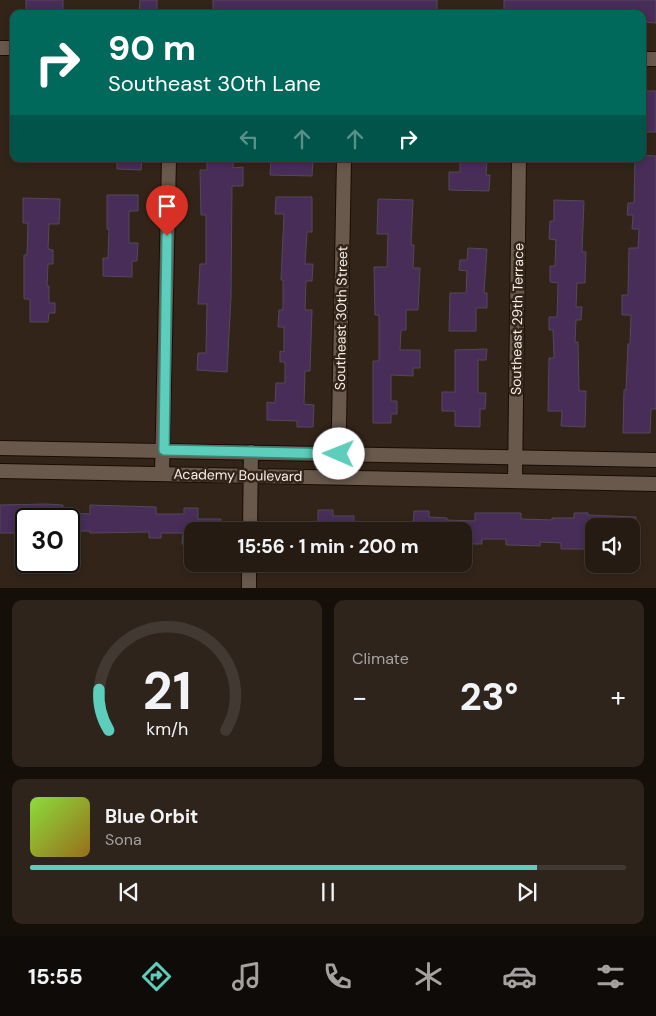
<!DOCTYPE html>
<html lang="en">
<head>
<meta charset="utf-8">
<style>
	:root { --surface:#261b13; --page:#2e241c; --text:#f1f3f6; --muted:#a4a1a0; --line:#423933; --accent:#5ccebb }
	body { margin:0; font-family:"DM Sans",sans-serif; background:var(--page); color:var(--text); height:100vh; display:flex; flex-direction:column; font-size:19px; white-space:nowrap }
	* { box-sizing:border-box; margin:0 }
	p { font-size:16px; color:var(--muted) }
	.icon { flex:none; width:28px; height:28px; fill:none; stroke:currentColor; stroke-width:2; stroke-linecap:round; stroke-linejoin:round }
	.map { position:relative; height:588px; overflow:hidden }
	.panel { display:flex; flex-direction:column; gap:12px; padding:12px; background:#150f0a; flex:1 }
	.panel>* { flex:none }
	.banner { position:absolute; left:10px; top:10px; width:636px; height:152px; border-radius:10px; box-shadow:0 2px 8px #0003,0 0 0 1px var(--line); background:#00695c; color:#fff; overflow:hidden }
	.buttons { position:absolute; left:585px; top:518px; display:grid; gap:10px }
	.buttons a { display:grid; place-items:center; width:55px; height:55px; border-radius:10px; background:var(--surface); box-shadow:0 2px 8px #0003,0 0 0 1px var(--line); font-size:25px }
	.speed { position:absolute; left:15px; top:508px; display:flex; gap:10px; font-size:25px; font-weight:700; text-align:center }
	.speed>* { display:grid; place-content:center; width:65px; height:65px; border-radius:50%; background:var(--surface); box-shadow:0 2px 8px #0003,0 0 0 1px var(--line); line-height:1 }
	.speed .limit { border:2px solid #111; border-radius:8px; background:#fff; color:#111 }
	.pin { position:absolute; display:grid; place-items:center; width:42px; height:42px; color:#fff; margin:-51px -21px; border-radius:50% 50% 50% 0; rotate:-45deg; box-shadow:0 0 5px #0007 }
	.pin .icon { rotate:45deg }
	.me { position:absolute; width:55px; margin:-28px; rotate:271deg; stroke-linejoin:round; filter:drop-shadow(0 0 4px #0008) }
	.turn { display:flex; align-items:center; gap:18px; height:105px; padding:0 15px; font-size:22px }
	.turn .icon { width:65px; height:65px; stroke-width:2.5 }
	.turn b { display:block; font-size:35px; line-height:42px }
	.lanes { display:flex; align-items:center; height:48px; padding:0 15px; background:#0003; justify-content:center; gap:25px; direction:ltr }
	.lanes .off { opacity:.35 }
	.big { font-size:38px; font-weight:700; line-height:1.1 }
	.panel .tile { flex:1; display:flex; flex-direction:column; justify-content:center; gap:8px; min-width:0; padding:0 18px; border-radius:10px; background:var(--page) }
	.panel .dial { align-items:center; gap:0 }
	.dial svg { height:130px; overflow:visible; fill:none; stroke:var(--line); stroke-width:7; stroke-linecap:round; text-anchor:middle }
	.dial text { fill:var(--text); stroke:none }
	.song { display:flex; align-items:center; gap:15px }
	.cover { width:60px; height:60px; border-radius:8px; background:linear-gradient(135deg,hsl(90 70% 55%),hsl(40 70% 35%)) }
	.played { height:5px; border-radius:2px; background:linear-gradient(90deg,var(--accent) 85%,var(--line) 85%) }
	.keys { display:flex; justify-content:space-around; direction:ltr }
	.heat { display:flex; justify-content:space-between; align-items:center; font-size:28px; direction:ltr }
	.panel .tiles { flex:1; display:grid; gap:12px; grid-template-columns:1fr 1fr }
	.tile:last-child { grid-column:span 2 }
	.trip { position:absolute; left:184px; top:522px; width:288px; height:50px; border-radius:10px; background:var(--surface); box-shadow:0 2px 8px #0003,0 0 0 1px var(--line); font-weight:700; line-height:50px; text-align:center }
	.tab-bar { display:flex; height:80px; justify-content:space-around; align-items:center; background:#0f0b08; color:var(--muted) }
	.tab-bar .icon { width:35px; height:35px }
	.tab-bar .on { color:var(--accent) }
	.tab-bar b { font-size:22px; color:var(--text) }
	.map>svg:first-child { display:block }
	.building { fill:#472d58; stroke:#524959 }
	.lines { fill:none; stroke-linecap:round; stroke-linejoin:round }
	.minor-casing { stroke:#190d04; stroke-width:16 }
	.minor { stroke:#69594d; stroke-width:14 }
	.route-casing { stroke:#3c867a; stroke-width:12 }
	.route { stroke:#5ccebb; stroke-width:9 }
	.labels { text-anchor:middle; stroke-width:5; stroke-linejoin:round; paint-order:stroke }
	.street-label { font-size:14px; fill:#f7eee7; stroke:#322419 }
</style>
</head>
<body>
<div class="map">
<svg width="656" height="589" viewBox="0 0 656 589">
	<rect width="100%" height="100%" fill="#322419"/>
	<g class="building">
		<rect x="26" y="0" width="37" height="14"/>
		<polygon points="140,0 157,0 157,14 139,14"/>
		<rect x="213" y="0" width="224" height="14"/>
		<polygon points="504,0 656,0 656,23 642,22 642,14 504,14"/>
		<rect x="642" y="91" width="14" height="41"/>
		<polygon points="642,155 656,156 656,409 651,409 650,433 623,433 624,390 626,390 628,344 630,344 631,315 622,315 622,295 628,295 629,248 638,248 639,229 632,229 633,215 627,215 628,203 634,203 635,159 642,159"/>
		<polygon points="117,159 142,159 141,170 117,169"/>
		<polygon points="207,159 233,159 233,168 243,167 243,186 232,186 231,297 227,372 197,370 198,353 206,353 207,304 198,304 200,264 206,264 206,215 201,215 200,170 207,170"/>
		<polygon points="271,159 313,159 312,176 270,175"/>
		<polygon points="460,159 487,159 486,175 490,175 489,191 449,190 449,172 460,172"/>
		<polygon points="107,195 138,195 138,211 129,211 129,243 138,243 137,261 132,261 132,277 103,276 103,258 108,258 109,229 107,229"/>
		<polygon points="276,197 312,197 312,232 307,232 305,264 313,264 312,281 306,281 305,310 312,310 310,371 305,371 304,404 314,405 313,427 297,427 297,421 267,420 267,402 275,403 276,383 285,383 285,362 280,362 280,351 284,352 284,327 278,327 279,310 283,310 283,280 281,280 284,214 275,214"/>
		<polygon points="23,198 60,199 59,224 49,224 48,249 53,250 53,264 48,264 47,286 49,286 49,303 55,303 55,313 49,313 48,322 30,322 30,299 24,299 24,255 27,255 28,223 23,223"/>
		<polygon points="378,199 413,200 411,245 414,245 413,268 420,268 418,310 406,310 406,330 401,330 400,350 420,350 420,368 413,368 413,376 391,375 391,401 397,401 397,414 391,414 391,423 373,423 373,361 379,361 379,315 375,315 374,267 387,267 388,234 377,234"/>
		<polygon points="554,200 584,201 582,252 586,252 585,283 577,283 576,307 582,307 581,320 576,320 575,342 578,342 579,391 586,391 585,427 561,426 562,411 548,411 549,358 554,358 553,330 549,330 549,317 557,317 558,283 550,282 550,266 555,266 556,240 549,239 550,221 554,221"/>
		<polygon points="468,248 487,249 484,293 487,293 487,308 476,308 476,331 449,331 450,293 466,293 467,271 459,270 460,260 467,260"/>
		<polygon points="487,349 486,360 478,360 478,393 486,393 485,409 480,409 480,427 455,426 455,411 442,411 442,392 455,392 455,350"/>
		<polygon points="46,504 63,505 62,519 26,519 26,533 0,533 0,505"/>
		<polygon points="90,505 156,507 156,514 184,514 184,508 198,508 198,519 221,519 220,531 192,531 192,545 182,544 183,533 161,533 161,538 149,538 149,532 90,533 90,531 69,531 69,513 90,514"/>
		<polygon points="318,510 333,510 333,516 354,516 354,531 318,531"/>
		<polygon points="414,511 429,511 429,517 447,518 447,520 475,521 475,513 521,513 521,519 552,520 552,518 574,518 574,513 588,513 588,515 636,517 636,526 588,526 587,549 561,549 561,543 540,542 540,546 506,545 506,539 482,539 482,544 470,544 470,539 462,538 462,531 413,531"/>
	</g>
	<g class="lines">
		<g class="minor-casing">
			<g id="minor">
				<polyline points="0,48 14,48"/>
				<polyline points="642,59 656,59"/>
				<polyline points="0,448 656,460"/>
				<polyline points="0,471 656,484"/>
				<polyline points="162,474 169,159"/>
				<polyline points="338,477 344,159"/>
				<polyline points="515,480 519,159"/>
				<polyline points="250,531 251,452"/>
				<polyline points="249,589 249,564"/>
			</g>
		</g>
		<use href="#minor" class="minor"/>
	</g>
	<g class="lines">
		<g class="route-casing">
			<polyline id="route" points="167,236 164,450 339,454"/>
		</g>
		<use href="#route" class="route"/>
	</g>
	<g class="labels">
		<g class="street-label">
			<text transform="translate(341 318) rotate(-89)" y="5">Southeast 30th Street</text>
			<text transform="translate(517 319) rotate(-89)" y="5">Southeast 29th Terrace</text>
			<text transform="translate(238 475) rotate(1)" y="5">Academy Boulevard</text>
		</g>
	</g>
</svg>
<div class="buttons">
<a><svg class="icon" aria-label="sound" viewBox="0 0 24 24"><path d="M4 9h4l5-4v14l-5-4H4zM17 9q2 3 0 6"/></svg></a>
</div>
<div class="speed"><div class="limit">30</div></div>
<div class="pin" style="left:167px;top:236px;background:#d93025"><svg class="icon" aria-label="arrive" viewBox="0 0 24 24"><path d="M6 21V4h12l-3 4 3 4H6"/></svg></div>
<svg class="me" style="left:339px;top:454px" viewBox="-20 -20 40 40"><circle r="19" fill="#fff"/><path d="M0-13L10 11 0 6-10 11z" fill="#5ccebb"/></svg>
<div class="trip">15:56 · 1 min · 200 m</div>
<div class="banner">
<div class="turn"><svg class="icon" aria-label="right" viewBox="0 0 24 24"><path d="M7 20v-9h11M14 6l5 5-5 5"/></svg><div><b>90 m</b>Southeast 30th Lane</div></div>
<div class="lanes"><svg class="icon off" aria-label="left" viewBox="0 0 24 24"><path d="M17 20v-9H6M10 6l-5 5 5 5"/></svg><svg class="icon off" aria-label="ahead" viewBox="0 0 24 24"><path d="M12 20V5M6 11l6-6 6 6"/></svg><svg class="icon off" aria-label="ahead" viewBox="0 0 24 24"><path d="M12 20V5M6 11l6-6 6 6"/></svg><svg class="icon" aria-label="right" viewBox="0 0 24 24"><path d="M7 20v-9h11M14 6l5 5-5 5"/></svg></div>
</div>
</div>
<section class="panel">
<div class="tiles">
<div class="tile dial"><svg viewBox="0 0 100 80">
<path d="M14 69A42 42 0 1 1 86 69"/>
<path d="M14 69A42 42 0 0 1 8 44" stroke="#5ccebb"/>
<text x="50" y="56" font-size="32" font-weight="700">21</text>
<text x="50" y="72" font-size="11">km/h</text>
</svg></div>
<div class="tile"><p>Climate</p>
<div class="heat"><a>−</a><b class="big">23°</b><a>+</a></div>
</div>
<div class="tile">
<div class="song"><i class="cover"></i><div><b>Blue Orbit</b><p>Sona</p></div></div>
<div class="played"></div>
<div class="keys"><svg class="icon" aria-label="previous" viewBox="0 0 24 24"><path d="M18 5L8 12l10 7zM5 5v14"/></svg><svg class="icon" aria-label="pause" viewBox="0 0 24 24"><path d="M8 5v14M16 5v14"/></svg><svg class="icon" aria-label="next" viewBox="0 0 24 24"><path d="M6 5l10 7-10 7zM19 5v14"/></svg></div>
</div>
</div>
</section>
<nav class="tab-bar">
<b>15:55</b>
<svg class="icon on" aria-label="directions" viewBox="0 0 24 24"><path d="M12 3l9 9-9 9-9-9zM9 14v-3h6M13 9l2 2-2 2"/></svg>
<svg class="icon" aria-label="music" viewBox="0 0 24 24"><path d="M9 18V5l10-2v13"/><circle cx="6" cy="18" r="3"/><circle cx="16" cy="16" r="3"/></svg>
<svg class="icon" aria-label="phone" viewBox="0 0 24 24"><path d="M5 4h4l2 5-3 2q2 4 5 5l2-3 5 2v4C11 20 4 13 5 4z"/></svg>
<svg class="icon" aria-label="climate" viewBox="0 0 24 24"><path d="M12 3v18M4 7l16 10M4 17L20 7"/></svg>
<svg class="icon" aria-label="car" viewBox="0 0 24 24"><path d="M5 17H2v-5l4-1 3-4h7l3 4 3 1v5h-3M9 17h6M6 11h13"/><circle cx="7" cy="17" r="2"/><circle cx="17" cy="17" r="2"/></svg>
<svg class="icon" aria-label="filters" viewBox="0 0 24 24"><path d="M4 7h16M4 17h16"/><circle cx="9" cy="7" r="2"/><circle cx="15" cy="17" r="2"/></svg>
</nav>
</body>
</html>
